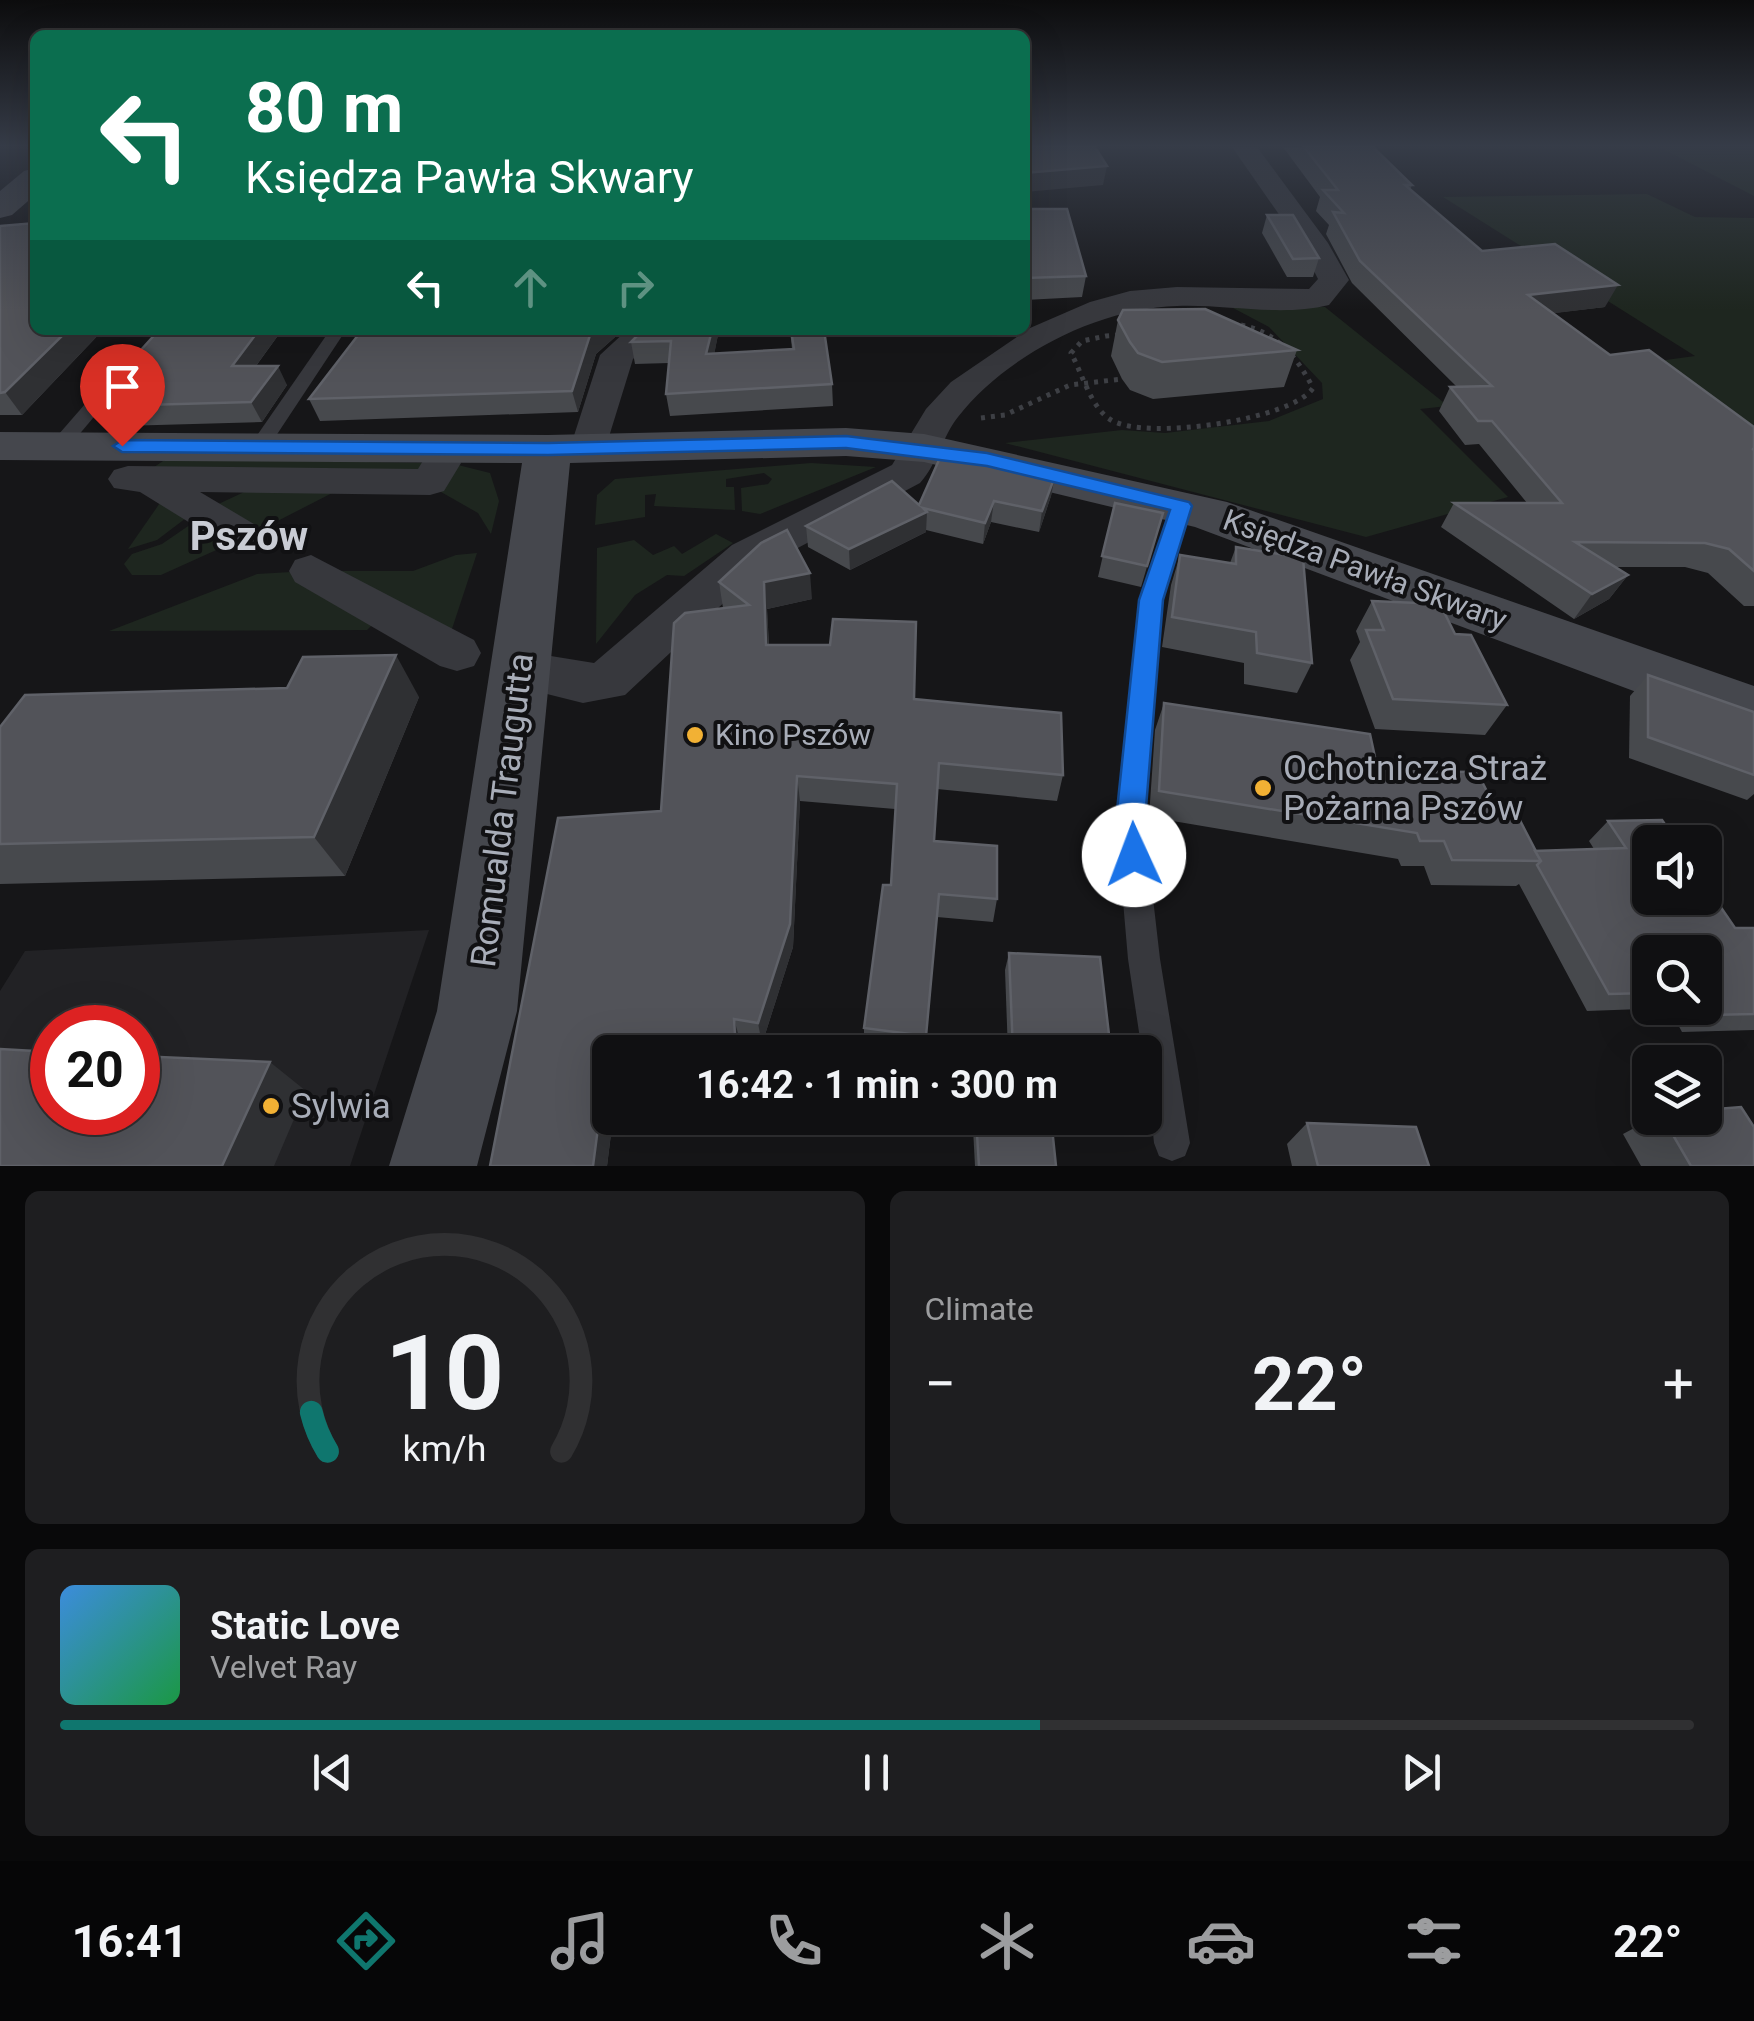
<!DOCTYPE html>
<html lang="en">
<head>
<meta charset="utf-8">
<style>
	:root { --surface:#101012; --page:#1e1e20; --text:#f1f3f6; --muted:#9c9d9f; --line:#303032; --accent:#0f766e }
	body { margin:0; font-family:Roboto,sans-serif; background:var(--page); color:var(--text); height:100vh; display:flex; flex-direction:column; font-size:38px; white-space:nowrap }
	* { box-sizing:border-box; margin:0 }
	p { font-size:32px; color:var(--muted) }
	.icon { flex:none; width:55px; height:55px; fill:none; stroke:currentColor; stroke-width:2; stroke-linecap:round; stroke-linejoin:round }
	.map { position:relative; height:1166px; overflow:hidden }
	.panel { display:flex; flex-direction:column; gap:25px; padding:25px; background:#09090a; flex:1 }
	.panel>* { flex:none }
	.hud { position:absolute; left:30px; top:30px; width:1000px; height:305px; border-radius:15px; box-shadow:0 10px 40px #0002,0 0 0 2px var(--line); background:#0b6e4f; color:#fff; overflow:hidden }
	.buttons { position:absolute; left:1632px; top:825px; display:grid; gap:20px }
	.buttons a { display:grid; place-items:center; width:90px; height:90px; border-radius:15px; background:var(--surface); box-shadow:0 10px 40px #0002,0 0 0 2px var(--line); font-size:50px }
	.speed { position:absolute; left:30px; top:1005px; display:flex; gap:20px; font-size:50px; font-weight:700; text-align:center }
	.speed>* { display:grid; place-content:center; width:130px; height:130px; border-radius:50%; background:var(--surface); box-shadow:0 10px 40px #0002,0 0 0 2px var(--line); line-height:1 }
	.speed .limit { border:15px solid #d22; background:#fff; color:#111 }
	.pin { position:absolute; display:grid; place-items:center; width:85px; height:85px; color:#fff; margin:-102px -42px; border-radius:50% 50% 50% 0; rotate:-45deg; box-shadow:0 0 10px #0007 }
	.pin .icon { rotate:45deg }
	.me { position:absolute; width:110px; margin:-55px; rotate:358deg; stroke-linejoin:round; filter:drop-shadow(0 0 8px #0008) }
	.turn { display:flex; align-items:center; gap:35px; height:210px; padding:0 50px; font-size:45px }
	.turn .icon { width:130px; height:130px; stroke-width:2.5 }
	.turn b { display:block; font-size:70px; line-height:85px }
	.lanes { display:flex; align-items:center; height:95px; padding:0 50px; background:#0003; justify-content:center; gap:50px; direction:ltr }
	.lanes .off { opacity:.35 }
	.big { font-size:75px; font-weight:700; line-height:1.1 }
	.panel .tile { flex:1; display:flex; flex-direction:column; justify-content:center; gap:15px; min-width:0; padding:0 35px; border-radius:15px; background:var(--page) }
	.panel .dial { align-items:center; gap:0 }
	.dial svg { height:260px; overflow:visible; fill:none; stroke:var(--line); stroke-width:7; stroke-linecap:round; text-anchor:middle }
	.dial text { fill:var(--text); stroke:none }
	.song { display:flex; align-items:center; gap:30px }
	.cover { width:120px; height:120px; border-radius:15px; background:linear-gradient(135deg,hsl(210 70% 55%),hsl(140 70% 35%)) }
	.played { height:10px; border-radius:5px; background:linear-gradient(90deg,var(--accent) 60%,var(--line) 60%) }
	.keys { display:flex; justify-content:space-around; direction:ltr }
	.heat { display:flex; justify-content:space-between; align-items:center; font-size:55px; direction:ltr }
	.panel .tiles { flex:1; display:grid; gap:25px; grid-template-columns:1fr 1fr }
	.tile:last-child { grid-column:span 2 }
	.trip { position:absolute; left:592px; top:1035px; width:570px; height:100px; border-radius:15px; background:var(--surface); box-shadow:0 10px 40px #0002,0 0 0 2px var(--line); font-weight:700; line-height:100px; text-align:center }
	.tabs { display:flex; height:160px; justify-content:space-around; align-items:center; background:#060607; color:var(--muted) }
	.tabs .icon { width:70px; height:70px }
	.tabs .on { color:var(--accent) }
	.tabs b { font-size:45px; color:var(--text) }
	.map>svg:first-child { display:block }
	.built { fill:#222225; fill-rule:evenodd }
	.green { fill:#1e261f }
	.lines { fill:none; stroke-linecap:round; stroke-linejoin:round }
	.path { stroke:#3d3f44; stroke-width:5; stroke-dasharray:4 6; stroke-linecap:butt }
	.lane { fill:#37383d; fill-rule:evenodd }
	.street { fill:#37383d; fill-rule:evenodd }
	.secondary { fill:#45474d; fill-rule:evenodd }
	.wall { fill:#47494d; fill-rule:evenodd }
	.shaded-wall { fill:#2f3033 }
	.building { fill:#525359; stroke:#5f6168; stroke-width:2.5 }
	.route { fill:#1a73e8; stroke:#114b97; stroke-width:2.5 }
	.poi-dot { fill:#f2b134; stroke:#111113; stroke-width:4 }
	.labels { text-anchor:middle; stroke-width:8; stroke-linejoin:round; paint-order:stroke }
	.street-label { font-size:30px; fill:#a8adb8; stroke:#111113 }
	.poi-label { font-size:30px; fill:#a8adb8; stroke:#111113; text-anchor:start }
	.near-poi-label { font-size:35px; fill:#a8adb8; stroke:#111113; text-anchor:start }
	.near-street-label { font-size:35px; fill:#a8adb8; stroke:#111113 }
	.district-label { font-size:40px; font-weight:bold; fill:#c9ccd4; stroke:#111113 }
</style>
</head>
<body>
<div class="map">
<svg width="1754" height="1166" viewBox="0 0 1754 1166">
	<rect width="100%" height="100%" fill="#161618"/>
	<path class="built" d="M 429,930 L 350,1166 L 0,1166 L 0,991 L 25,951 ZM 52,1028 L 138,1028 L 138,1112 L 52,1112 Z"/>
	<g class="green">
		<polygon points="1659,147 1754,147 1754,196"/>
		<polygon points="1647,194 1695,217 1754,218 1754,429 1629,365 1695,356 1443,197"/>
		<polygon points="1218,300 1325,307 1448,406 1420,409 1508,497 1366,537 1005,443 1122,430 1165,433 1269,421 1323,399 1322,383 1269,327"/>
		<polygon points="179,459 435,463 427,470 147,472 163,461"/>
		<polygon points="450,463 490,473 499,501 491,534 478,513 434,488"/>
		<polygon points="811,463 876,467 760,514 742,511 741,488 768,484 772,479 764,473 726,479 726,487 734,487 735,510 654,506 656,494 645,495 645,517 595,525 597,495 615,479"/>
		<polygon points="259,485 340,489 258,531 212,507"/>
		<polygon points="162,500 190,515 157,540 128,549"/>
		<polygon points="197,520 234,542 161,575 132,575 124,564 132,554 162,544"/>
		<polygon points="716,534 733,543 684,576 667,575 635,595 596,644 597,548 634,540 653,555 674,546 682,554"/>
		<polygon points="477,553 449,638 327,571 413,571 456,555"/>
		<polygon points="291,572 377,620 367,630 109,631 257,574"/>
	</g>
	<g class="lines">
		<g class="path">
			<path d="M 1241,325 C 1277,332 1297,357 1313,388 C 1292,420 1145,441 1111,420 C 1091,408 1082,373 1071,353 L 1082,341 L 1106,336 Z"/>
			<polyline points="981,418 1005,415 1070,385 1122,379"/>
		</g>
		<g class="lane">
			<polygon points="330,330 346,330 266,451 252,451 249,447"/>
			<polygon points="125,364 134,369 131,373 66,450 52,450 49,446 52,442 119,365"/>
			<polygon points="1182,500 1192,507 1162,601 1144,820 1160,959 1190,1143 1185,1156 1172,1161 1159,1156 1154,1143 1145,1052 1142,1052 1128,959 1116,820 1140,601 1172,507"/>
		</g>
		<g class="street">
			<path d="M 1232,147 L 1257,147 L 1328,243 L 1349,280 L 1329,305 C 1281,317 1226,304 1177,306 C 1099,308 1006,355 958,417 C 942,437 938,463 920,483 L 762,567 L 625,695 L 583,703 L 503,683 L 495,670 L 503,657 L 520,651 L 594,663 L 732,545 L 892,465 L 926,409 L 951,382 L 1030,328 L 1090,302 L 1130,291 L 1177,287 L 1309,289 L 1318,279 L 1303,249 Z"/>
			<polygon points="627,330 664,330 633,359 603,456 575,456 570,448 600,355"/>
			<polygon points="441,451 455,454 461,463 444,491 430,495 200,492 259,527 265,537 259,547 244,551 229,547 140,492 114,488 108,479 114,470 128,466 418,469 427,454"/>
			<polygon points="311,555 474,640 481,653 474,666 457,671 440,666 295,582 289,571 295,560"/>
		</g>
		<g class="secondary">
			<polygon points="35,168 35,195 12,215 0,218 0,191 24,171"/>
			<polygon points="846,428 924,434 1227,502 1754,686 1754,736 1195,527 924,462 846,456 570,463 517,1011 477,1166 389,1166 437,1011 522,463 0,460 0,432 548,435"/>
		</g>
	</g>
	<g class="wall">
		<polygon points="1283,147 1373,147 1412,185 1410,190 1482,251 1605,307 1553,313 1610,355 1754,427 1754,606 1744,606 1708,573 1685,567 1615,567 1628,575 1609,599 1574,619 1441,527 1454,503 1527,503 1479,444 1465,445 1439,411 1450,387 1457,387 1352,283 1326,234 1329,225 1316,211 1320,197"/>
		<polygon points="1025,209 1086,276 1082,297 1025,300"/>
		<polygon points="1267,215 1319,258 1313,277 1287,277 1262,233"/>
		<polygon points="0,226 35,330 103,330 22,415 0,415"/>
		<polygon points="1118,320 1297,350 1284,387 1153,399 1130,390 1122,379 1111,356"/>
		<polygon points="159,330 282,330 256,366 287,385 262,422 122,426 109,406 113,402 105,390"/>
		<polygon points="362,330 623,330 596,354 578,412 320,421 309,399"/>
		<polygon points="719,330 714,354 792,349 790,330 824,330 832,384 833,406 670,416 666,394 669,363 635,364 631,342"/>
		<polygon points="1055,476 1051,496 1039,532 991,522 983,544 926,530 926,532 850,570 808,547 806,526 919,505"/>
		<polygon points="1115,503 1163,513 1141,587 1098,577"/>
		<polygon points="1236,547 1312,663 1297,693 1244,684 1244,663 1162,647 1171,585 1180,555 1230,563"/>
		<polygon points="719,582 812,599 767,609 769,645 914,699 1063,775 1057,801 937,789 934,841 997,899 993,922 937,917 925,1052 894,1052 864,1049 864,1028 891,885 895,809 800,801 793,947 762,1044 740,1040 740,1052 610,1052 610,1118 613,1118 607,1166 490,1166 661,811 723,608"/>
		<polygon points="1372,601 1455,634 1507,705 1485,735 1375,729 1350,660 1360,642 1356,631"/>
		<polygon points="1648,675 1754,712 1754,794 1747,800 1629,758 1630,696"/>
		<polygon points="419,697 345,876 0,884 0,727"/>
		<path d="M 1164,703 L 1378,771 L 1494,805 L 1535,851 L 1594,849 L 1589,841 L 1608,821 L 1735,928 L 1754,928 L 1754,1030 L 1682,1032 L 1669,1008 L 1587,1011 L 1519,884 L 1516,886 L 1431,885 L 1424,866 L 1401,866 L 1398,859 L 1149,817 L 1155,730 ZM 1650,952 L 1705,952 L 1705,1008 L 1650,1008 Z"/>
		<polygon points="1009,953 1111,1052 1008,1052 1005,970"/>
		<polygon points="975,1118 1051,1118 1056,1166 975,1166 973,1128"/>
		<polygon points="1653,1118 1705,1118 1754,1166 1641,1166 1623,1134"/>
		<polygon points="1307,1123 1429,1166 1292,1166 1287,1144"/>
	</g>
	<g class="shaded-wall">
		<polygon points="1107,166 1103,185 1025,192 1025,173"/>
		<polygon points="1618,285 1605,307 1516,318 1528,295"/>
		<polygon points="68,330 103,330 22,415 5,392"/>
		<polygon points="259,330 282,330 242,385 232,366"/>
		<polygon points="594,330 623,330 596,354 578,412 572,391 591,332"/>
		<polygon points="712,330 719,330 710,376 706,354"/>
		<polygon points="278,366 287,385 262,422 251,402"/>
		<polygon points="1055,476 1051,496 1039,532 1042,511"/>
		<polygon points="994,501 991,522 983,544 985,523"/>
		<polygon points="927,512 926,532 850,570 849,549"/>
		<polygon points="810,573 812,599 767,609 770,671 766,645 764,582"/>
		<polygon points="1628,575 1609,599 1574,619 1592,594"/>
		<polygon points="396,655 419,697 345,876 314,837"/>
		<polygon points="797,776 800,801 793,947 762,1044 758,1023"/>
		<polygon points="734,1019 740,1040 740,1052 735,1035"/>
		<polygon points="610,1036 618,1052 610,1052 610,1118 613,1118 607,1166 593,1166"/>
		<polygon points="270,1062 306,1091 274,1166 222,1166"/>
	</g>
	<g class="building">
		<polygon points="1025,147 1095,147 1107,166 1025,173"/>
		<polygon points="1304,147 1373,147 1412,185 1405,185 1482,251 1555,244 1618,285 1528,295 1610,355 1649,350 1754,427 1754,449 1752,449 1754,450 1754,571 1729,549 1705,543 1575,542 1628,575 1592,594 1454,503 1562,503 1492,421 1478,421 1450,387 1492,386 1360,261 1333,212 1344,213 1323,190 1338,190"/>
		<polygon points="1025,209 1067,209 1086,276 1025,278"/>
		<polygon points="1267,215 1293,215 1319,258 1293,259"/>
		<polygon points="35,223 35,330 68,330 5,392 0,393 0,226"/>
		<polygon points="1205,309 1297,350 1162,362 1138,353 1130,342 1118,320 1123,310"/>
		<polygon points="159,330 259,330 232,366 278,366 251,402 109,406 124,390 105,390"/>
		<polygon points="362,330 594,330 591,332 572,391 309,399"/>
		<polygon points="643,330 712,330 706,354 794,349 791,330 824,330 832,384 666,394 671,341 631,342"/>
		<polygon points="943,451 1055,476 1042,511 994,501 985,523 923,508 927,512 849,549 806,526 892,481 919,505"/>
		<polygon points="1115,503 1163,513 1147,566 1102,556"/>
		<polygon points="787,530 810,573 764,582 766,645 830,645 833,619 916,622 914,699 1061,713 1063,775 939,763 934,841 997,846 997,899 939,894 926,1036 864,1028 883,885 891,885 897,784 797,776 790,924 758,1023 734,1019 735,1035 610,1036 593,1166 490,1166 558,818 661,811 674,623 685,613 749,605 719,582 761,543"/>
		<polygon points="1236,547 1303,558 1312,663 1257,653 1256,632 1172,617 1180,555 1236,564"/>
		<polygon points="1372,601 1440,604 1455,634 1471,635 1507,705 1393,699 1366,630 1384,630"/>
		<polygon points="396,655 314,837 0,844 0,727 25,695 287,688 303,657"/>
		<polygon points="1648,675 1754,712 1754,775 1648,737"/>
		<polygon points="1164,703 1370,734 1378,771 1477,772 1494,805 1512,805 1541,861 1452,860 1444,841 1420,841 1417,833 1159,791"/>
		<polygon points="1662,820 1677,842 1650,842 1650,898 1705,898 1705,884 1735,928 1754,928 1754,1014 1708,1015 1703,1008 1705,1008 1705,952 1650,952 1650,993 1609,994 1537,865 1541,861 1535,851 1626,848 1608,821"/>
		<polygon points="1009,953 1100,957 1111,1052 1013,1052"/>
		<polygon points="0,1049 52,1052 52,1112 138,1112 138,1056 270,1062 222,1166 0,1166"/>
		<polygon points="1741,1107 1754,1127 1754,1166 1691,1166 1663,1118 1705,1118 1705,1110"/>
		<polygon points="976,1118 1051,1118 1056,1166 979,1166"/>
		<polygon points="1307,1123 1416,1127 1429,1166 1318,1166"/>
	</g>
	<linearGradient id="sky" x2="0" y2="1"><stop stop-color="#0c0c0d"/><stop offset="0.47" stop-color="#363c48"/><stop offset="1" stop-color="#363c48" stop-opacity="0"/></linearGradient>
	<rect width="1754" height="310" fill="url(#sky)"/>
	<polygon class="route" points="846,436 987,453 1189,502 1192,506 1163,600 1145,820 1148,855 1144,864 1134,868 1123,864 1116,820 1139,600 1170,510 987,466 846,448 548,455 122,452 113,446 122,440 548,443"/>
	<g class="poi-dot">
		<circle cx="695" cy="735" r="10"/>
		<circle cx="1263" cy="788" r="10"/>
		<circle cx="271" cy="1106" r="10"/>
	</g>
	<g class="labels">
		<g class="street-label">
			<text transform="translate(1365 570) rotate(20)" y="10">Księdza Pawła Skwary</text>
		</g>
		<g class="poi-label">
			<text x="715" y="745">Kino Pszów</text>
		</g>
		<g class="near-poi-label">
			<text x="1283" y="780">Ochotnicza Straż<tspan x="1283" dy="40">Pożarna Pszów</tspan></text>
			<text x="291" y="1118">Sylwia</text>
		</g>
		<g class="near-street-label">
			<text transform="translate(502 810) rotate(-83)" y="12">Romualda Traugutta</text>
		</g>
		<g class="district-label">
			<text x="249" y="550">Pszów</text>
		</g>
	</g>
</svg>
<div class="buttons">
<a><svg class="icon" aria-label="sound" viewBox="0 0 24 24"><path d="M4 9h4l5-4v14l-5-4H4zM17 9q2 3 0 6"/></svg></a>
<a><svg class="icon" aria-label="search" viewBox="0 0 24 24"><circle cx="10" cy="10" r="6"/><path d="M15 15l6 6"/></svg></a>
<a><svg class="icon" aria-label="layers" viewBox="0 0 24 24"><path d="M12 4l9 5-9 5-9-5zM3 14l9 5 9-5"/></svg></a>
</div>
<div class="speed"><div class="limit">20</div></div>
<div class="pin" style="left:122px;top:446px;background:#d93025"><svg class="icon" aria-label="arrive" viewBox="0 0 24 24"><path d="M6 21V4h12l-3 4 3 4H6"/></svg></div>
<svg class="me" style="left:1134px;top:855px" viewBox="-20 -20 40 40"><circle r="19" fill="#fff"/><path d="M0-13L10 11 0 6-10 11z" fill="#1a73e8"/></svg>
<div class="trip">16:42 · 1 min · 300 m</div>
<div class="hud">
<div class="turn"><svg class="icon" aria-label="left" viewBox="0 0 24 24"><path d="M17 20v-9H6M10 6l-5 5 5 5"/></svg><div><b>80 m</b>Księdza Pawła Skwary</div></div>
<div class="lanes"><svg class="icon" aria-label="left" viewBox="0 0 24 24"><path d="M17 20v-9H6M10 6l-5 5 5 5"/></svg><svg class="icon off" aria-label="ahead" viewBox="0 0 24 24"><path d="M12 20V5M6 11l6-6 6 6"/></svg><svg class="icon off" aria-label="right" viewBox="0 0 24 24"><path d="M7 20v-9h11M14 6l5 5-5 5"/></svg></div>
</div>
</div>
<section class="panel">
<div class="tiles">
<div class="tile dial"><svg viewBox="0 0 100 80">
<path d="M14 69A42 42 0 1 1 86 69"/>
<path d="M14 69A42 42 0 0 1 9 57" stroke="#0f766e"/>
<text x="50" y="56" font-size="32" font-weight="700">10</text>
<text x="50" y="72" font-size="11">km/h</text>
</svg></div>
<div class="tile"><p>Climate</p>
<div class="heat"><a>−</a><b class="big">22°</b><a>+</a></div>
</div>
<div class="tile">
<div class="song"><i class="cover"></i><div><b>Static Love</b><p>Velvet Ray</p></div></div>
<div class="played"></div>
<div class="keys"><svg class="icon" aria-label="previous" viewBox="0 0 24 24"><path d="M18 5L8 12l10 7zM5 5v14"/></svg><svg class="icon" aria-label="pause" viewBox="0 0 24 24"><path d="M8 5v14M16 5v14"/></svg><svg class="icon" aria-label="next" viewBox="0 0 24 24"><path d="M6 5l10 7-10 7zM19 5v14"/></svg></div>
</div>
</div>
</section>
<nav class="tabs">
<b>16:41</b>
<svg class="icon on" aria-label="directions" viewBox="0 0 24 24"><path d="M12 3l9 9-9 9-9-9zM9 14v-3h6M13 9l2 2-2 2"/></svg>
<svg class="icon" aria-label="music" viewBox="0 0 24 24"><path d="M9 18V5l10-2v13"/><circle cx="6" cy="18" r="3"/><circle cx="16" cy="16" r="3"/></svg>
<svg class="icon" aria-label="phone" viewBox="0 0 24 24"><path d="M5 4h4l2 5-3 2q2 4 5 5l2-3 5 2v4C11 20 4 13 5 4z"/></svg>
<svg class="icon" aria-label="climate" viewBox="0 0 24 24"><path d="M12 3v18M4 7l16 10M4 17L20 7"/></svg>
<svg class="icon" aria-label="car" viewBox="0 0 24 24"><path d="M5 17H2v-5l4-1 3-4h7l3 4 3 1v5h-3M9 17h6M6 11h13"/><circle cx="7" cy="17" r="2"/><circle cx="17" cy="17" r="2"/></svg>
<svg class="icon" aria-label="filters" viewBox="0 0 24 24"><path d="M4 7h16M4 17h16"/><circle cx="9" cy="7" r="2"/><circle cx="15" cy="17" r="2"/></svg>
<b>22°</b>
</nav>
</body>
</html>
